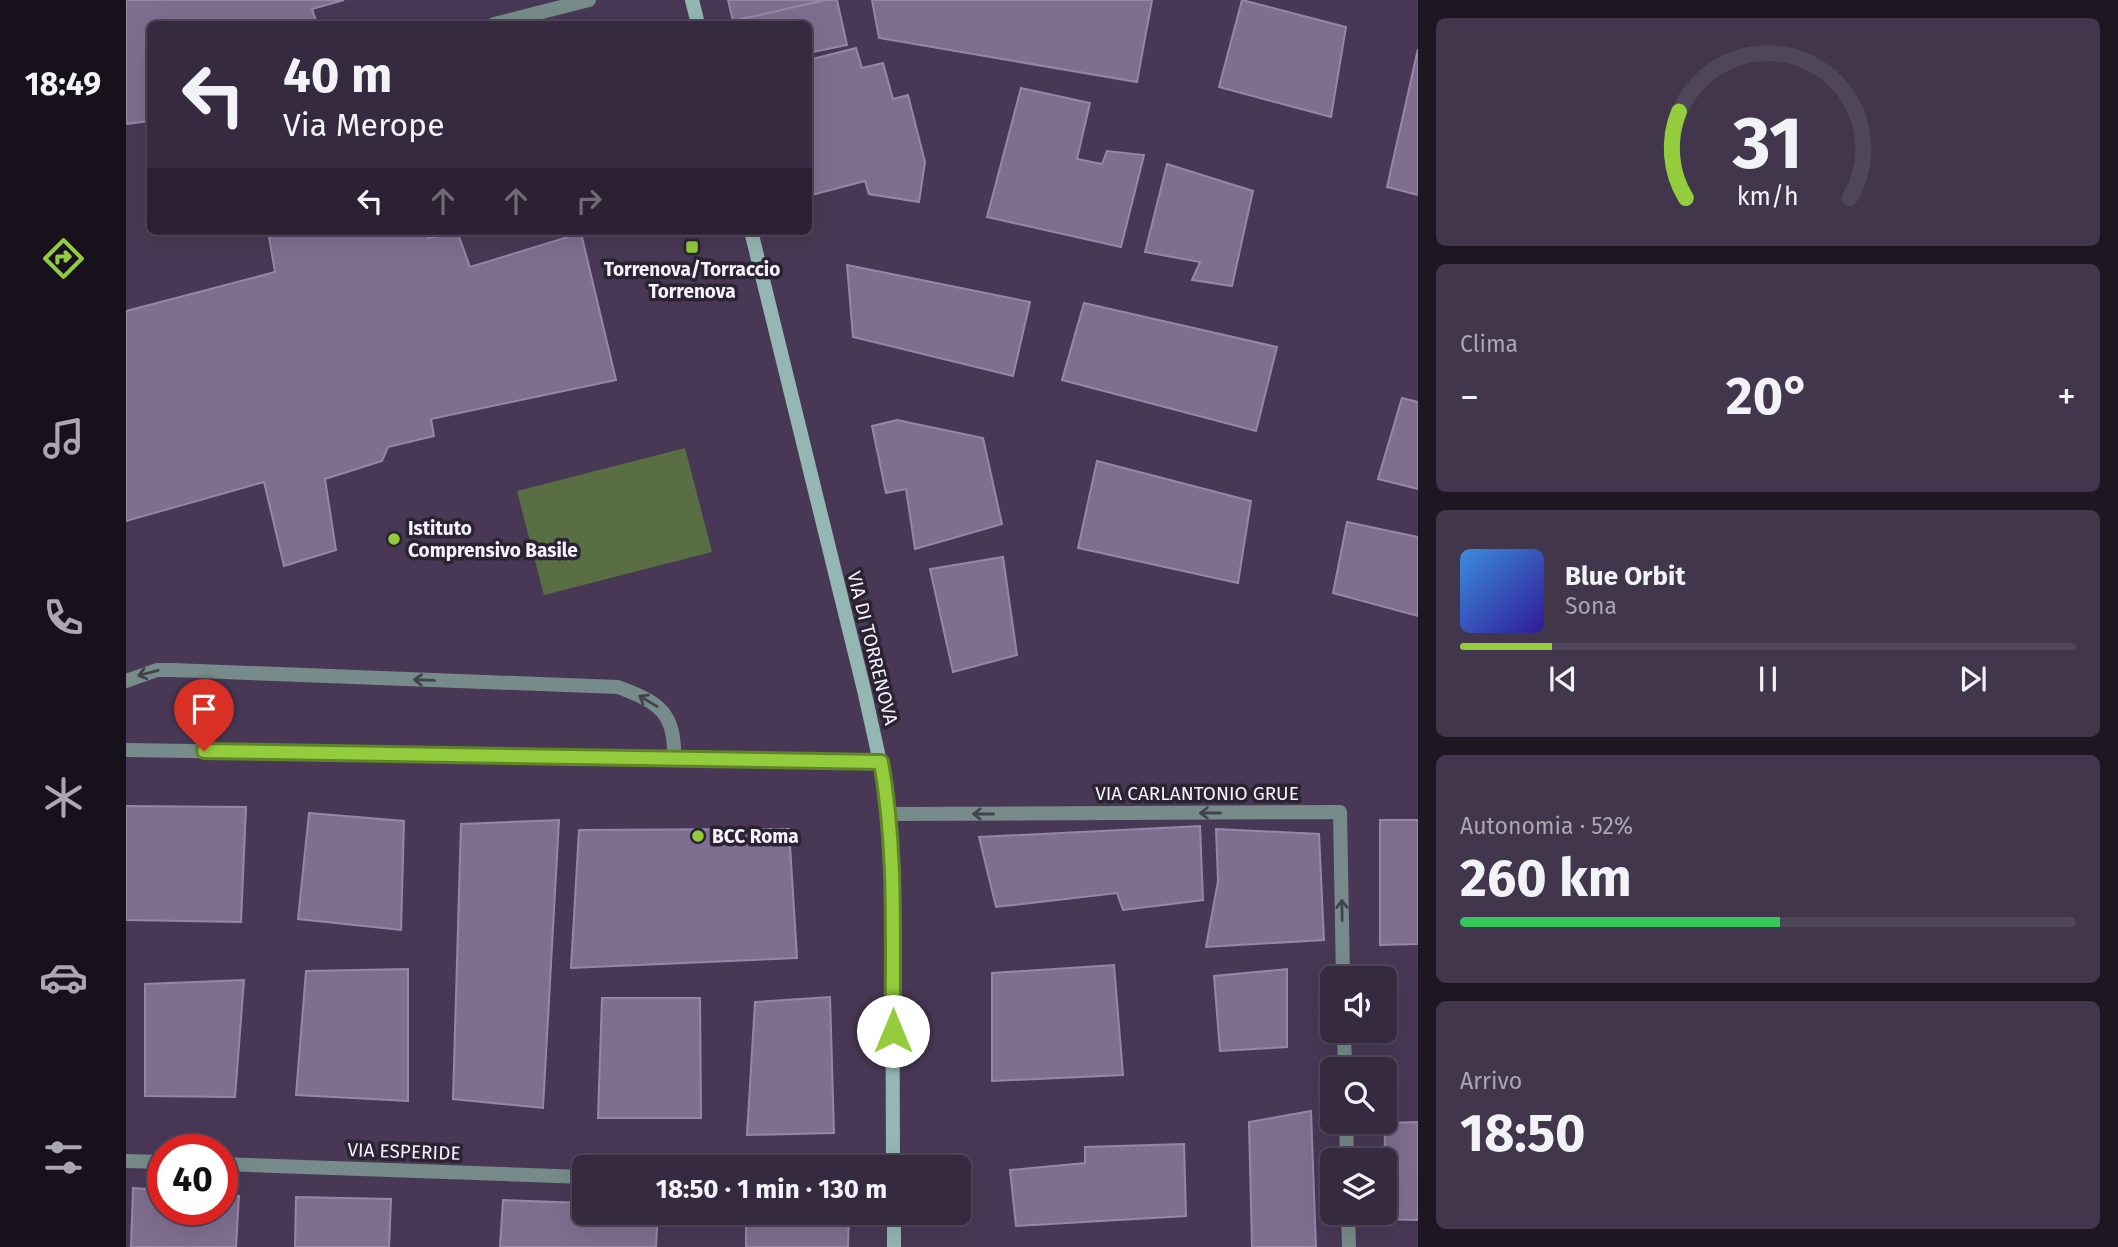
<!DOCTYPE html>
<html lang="it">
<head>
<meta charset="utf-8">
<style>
	:root { --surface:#362a40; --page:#41364b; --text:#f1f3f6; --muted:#aaa7b1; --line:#504659; --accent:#93cc3d }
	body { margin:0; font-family:"Fira Sans",sans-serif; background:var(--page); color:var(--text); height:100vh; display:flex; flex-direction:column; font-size:26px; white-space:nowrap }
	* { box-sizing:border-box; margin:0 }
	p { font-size:23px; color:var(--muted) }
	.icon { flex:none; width:38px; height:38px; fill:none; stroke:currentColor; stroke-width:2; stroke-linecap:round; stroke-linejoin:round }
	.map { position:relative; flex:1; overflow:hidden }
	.sheet { display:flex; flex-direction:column; gap:18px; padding:18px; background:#1e1723; width:700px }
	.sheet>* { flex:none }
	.banner { position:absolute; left:21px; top:21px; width:665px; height:214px; border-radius:10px; box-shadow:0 7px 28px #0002,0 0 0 2px var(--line); background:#362a40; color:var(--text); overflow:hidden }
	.controls { position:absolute; left:1194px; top:966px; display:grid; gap:14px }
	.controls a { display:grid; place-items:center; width:77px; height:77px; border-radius:10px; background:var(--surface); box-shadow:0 7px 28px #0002,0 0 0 2px var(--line); font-size:35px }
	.speed { position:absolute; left:21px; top:1134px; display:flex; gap:14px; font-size:35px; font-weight:700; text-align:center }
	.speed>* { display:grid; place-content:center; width:91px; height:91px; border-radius:50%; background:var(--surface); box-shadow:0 7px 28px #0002,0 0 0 2px var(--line); line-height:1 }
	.speed .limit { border:10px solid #d22; background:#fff; color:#111 }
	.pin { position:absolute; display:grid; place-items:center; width:60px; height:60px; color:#fff; margin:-72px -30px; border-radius:50% 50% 50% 0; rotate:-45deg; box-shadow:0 0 7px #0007 }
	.pin .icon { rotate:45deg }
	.me { position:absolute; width:77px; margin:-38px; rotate:0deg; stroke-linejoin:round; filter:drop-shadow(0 0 5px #0008) }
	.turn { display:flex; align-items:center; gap:24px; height:147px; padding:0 21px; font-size:32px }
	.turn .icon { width:91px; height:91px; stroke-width:2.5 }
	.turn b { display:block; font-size:49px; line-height:60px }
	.lanes { display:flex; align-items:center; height:66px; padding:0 21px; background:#0003; justify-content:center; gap:35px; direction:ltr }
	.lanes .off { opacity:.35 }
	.big { font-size:52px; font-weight:700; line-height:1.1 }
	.sheet .widget { flex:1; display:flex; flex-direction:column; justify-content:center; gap:10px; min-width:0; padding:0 24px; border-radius:10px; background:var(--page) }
	.sheet .dial { align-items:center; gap:0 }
	.dial svg { height:182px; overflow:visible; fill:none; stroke:var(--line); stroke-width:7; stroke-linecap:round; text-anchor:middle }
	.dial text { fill:var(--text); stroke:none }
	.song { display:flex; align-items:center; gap:21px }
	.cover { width:84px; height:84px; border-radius:10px; background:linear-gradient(135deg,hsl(210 70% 55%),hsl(250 70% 35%)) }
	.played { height:7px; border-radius:4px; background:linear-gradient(90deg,var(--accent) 15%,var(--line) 15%) }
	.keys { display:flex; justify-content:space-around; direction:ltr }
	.heat { display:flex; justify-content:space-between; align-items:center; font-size:38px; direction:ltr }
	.charge { height:10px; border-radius:5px; background:linear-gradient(90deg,#34c759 52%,var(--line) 0) }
	.trip { position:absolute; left:446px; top:1155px; width:399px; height:70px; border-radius:10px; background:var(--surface); box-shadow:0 7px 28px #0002,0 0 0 2px var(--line); font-weight:700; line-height:70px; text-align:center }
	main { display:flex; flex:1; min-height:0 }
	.menu { display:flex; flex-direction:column; width:126px; justify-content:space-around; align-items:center; background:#16111a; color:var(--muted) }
	.menu .icon { width:49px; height:49px }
	.menu .on { color:var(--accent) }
	.menu b { font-size:32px; color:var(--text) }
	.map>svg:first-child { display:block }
	.green { fill:#5a6e43 }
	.building { fill:#806e90; stroke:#9886a8; stroke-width:2 }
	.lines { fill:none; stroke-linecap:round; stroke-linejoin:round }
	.lane { stroke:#778c8a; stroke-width:14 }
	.street { stroke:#778c8a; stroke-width:14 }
	.secondary { stroke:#95b7b3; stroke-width:14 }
	.oneway { stroke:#41424c }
	.route-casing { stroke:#608528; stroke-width:18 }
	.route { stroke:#93cc3d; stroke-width:12 }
	.poi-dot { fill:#93cc3d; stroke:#2a2331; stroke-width:2.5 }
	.labels { text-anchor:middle; stroke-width:7; stroke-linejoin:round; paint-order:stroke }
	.poi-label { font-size:19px; font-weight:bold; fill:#f7f0ff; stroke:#2a2331; text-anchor:start }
	.street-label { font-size:19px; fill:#f7f0ff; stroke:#2a2331 }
</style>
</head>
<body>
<main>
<nav class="menu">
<b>18:49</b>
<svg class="icon on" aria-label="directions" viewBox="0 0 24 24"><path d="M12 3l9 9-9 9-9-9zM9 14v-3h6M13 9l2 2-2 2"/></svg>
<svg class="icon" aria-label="music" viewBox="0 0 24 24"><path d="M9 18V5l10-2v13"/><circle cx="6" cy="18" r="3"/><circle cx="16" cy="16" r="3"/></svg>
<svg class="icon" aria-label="phone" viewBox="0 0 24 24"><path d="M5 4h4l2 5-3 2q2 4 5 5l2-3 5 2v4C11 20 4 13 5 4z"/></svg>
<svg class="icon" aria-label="climate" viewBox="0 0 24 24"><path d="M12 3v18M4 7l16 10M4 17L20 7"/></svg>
<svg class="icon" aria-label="car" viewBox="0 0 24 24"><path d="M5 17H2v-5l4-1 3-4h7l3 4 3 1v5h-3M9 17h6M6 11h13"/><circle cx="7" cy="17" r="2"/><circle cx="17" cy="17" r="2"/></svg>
<svg class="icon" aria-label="filters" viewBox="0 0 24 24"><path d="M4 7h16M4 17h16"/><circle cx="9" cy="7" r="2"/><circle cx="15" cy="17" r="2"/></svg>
</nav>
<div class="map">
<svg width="1292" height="1247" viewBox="0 0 1292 1247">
	<rect width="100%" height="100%" fill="#483855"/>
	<polygon class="green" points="559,448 586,552 418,595 391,491"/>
	<g class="building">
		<polygon points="0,0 218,0 186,9 191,24 24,24 24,121 0,124"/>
		<polygon points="602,0 700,0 607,21"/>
		<polygon points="700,0 711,0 721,45 682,53 682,24 608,24 607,21"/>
		<polygon points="746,0 1026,0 1011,82 753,38"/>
		<polygon points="1116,0 1220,27 1205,117 1093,87"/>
		<polygon points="730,48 736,68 757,63 767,99 782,95 799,162 793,202 743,194 739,181 682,196 682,60"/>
		<polygon points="1292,49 1292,195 1261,187"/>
		<polygon points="895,88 964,103 951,159 976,164 981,151 1018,155 995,247 861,217"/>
		<polygon points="1041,164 1127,191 1106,286 1066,280 1074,262 1019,252"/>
		<polygon points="142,231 300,231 302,238 331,231 344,267 455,233 490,380 305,419 308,436 262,447 256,461 199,479 210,550 158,566 138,482 0,521 0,311 149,272"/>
		<polygon points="721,265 904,302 887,376 727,337"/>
		<polygon points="958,303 1151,347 1130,431 936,380"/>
		<polygon points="1276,398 1292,402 1292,489 1252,479"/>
		<polygon points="771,420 857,438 876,524 789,549 780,489 760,493 746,426"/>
		<polygon points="971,461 1125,501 1112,583 952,548"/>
		<polygon points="1221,522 1292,537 1292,616 1207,593"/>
		<polygon points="877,557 891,655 827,672 804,569"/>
		<polygon points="0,806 120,807 115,922 0,920"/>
		<polygon points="183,813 278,821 275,930 172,919"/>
		<polygon points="433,820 417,1108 327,1099 335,824"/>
		<polygon points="1254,820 1292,820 1292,944 1254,945"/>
		<polygon points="1074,826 1077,900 997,910 991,893 870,907 853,837"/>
		<polygon points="663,829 671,958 445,968 453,830"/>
		<polygon points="1090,829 1193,834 1198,940 1080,947 1092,881"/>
		<polygon points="988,965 997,1075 866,1081 866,973"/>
		<polygon points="282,969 282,1101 170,1095 180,971"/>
		<polygon points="1161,969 1161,1047 1094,1051 1088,976"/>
		<polygon points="118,980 109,1097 19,1096 19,984"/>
		<polygon points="704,997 708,1133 621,1135 629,1002"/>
		<polygon points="476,998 574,998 575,1118 472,1118"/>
		<polygon points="1185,1111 1190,1247 1126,1247 1123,1122"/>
		<polygon points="1292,1122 1292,1220 1254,1219 1255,1213 1258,1213 1259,1123"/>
		<polygon points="1058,1144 1060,1216 890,1226 884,1170 959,1163 959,1147"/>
		<polygon points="7,1188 37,1190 37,1209 96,1209 96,1195 113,1196 110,1247 5,1247"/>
		<polygon points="170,1197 265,1199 263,1247 169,1247"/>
		<polygon points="377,1200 458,1203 458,1213 532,1213 530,1247 374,1247"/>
		<polygon points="620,1213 723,1213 722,1247 620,1247"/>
	</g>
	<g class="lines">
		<g class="lane">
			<polyline points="368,24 463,0"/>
			<path d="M 0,681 L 31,670 L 46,670 L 492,687 C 532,702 550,712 548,759"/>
		</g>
		<g class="street">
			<polyline points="0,750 755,762"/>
			<polyline points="763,814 1214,812 1217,978"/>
			<polyline points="1218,1031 1219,1069"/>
			<polyline points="1220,1122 1221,1160"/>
			<polyline points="0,1161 37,1162"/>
			<polyline points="96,1164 458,1177"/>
			<polyline points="1222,1213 1223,1247"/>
		</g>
		<g class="secondary">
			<polyline points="566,0 572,24"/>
			<polyline points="625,231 738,690 760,789 766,867 767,1167"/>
			<polyline points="768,1213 768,1247"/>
		</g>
	</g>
	<defs><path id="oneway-shaft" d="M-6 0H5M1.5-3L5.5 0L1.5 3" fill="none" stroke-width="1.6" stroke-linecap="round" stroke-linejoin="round" transform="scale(1.75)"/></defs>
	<g class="oneway">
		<use href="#oneway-shaft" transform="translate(22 673) rotate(165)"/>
		<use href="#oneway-shaft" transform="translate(298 680) rotate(-178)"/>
		<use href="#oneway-shaft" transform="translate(522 701) rotate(-149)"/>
		<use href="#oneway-shaft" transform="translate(1084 813) rotate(180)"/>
		<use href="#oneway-shaft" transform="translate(857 814) rotate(180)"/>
		<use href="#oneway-shaft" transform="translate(1216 910) rotate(-91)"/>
	</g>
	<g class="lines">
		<g class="route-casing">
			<path id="route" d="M 78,751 L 755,762 C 771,851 766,941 767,1031"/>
		</g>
		<use href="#route" class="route"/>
	</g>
	<g class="poi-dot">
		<rect x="559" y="240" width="14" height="14" rx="3.5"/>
		<circle cx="268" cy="539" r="7"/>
		<circle cx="572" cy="836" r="7"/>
	</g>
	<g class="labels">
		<g class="poi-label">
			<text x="566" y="276" text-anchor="middle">Torrenova/Torraccio<tspan x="566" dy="22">Torrenova</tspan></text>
			<text x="282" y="535">Istituto<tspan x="282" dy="22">Comprensivo Basile</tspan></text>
			<text x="586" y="843">BCC Roma</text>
		</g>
		<g class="street-label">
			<text transform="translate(747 648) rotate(76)" y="7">VIA DI TORRENOVA</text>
			<text x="1071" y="800">VIA CARLANTONIO GRUE</text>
			<text transform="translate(278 1151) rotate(2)" y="7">VIA ESPERIDE</text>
		</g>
	</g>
</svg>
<div class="controls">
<a><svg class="icon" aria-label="sound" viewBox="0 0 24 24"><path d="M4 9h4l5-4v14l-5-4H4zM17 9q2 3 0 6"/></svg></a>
<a><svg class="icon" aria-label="search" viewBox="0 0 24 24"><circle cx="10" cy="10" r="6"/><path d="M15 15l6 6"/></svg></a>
<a><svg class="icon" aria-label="layers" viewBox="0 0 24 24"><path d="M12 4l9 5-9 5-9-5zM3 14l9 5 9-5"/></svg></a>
</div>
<div class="speed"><div class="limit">40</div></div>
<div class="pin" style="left:78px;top:751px;background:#d93025"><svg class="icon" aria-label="arrive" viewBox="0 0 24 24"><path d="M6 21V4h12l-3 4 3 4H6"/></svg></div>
<svg class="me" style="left:767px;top:1031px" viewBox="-20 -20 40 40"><circle r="19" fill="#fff"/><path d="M0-13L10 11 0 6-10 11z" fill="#93cc3d"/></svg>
<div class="trip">18:50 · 1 min · 130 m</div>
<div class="banner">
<div class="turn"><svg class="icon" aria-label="left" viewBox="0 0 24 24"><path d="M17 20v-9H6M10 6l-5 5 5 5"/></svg><div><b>40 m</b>Via Merope</div></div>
<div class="lanes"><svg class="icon" aria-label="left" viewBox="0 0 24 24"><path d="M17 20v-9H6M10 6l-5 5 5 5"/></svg><svg class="icon off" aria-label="ahead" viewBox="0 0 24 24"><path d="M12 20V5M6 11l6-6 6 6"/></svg><svg class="icon off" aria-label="ahead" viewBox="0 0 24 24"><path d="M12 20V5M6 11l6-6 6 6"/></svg><svg class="icon off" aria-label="right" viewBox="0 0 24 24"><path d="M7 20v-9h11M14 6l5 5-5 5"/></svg></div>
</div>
</div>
<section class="sheet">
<div class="widget dial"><svg viewBox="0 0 100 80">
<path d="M14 69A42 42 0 1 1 86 69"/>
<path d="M14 69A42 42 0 0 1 11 31" stroke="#93cc3d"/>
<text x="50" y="56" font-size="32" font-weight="700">31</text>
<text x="50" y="72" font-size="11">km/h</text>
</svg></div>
<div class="widget"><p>Clima</p>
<div class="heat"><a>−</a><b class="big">20°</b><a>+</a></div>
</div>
<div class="widget">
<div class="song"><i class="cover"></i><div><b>Blue Orbit</b><p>Sona</p></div></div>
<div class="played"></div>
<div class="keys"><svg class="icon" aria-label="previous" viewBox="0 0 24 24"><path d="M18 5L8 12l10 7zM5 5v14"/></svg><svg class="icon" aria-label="pause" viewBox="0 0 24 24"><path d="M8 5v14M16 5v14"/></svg><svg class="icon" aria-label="next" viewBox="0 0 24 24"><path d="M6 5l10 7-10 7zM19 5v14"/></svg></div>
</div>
<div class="widget"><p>Autonomia · 52%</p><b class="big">260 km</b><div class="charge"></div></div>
<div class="widget"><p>Arrivo</p><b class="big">18:50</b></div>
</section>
</main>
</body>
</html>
